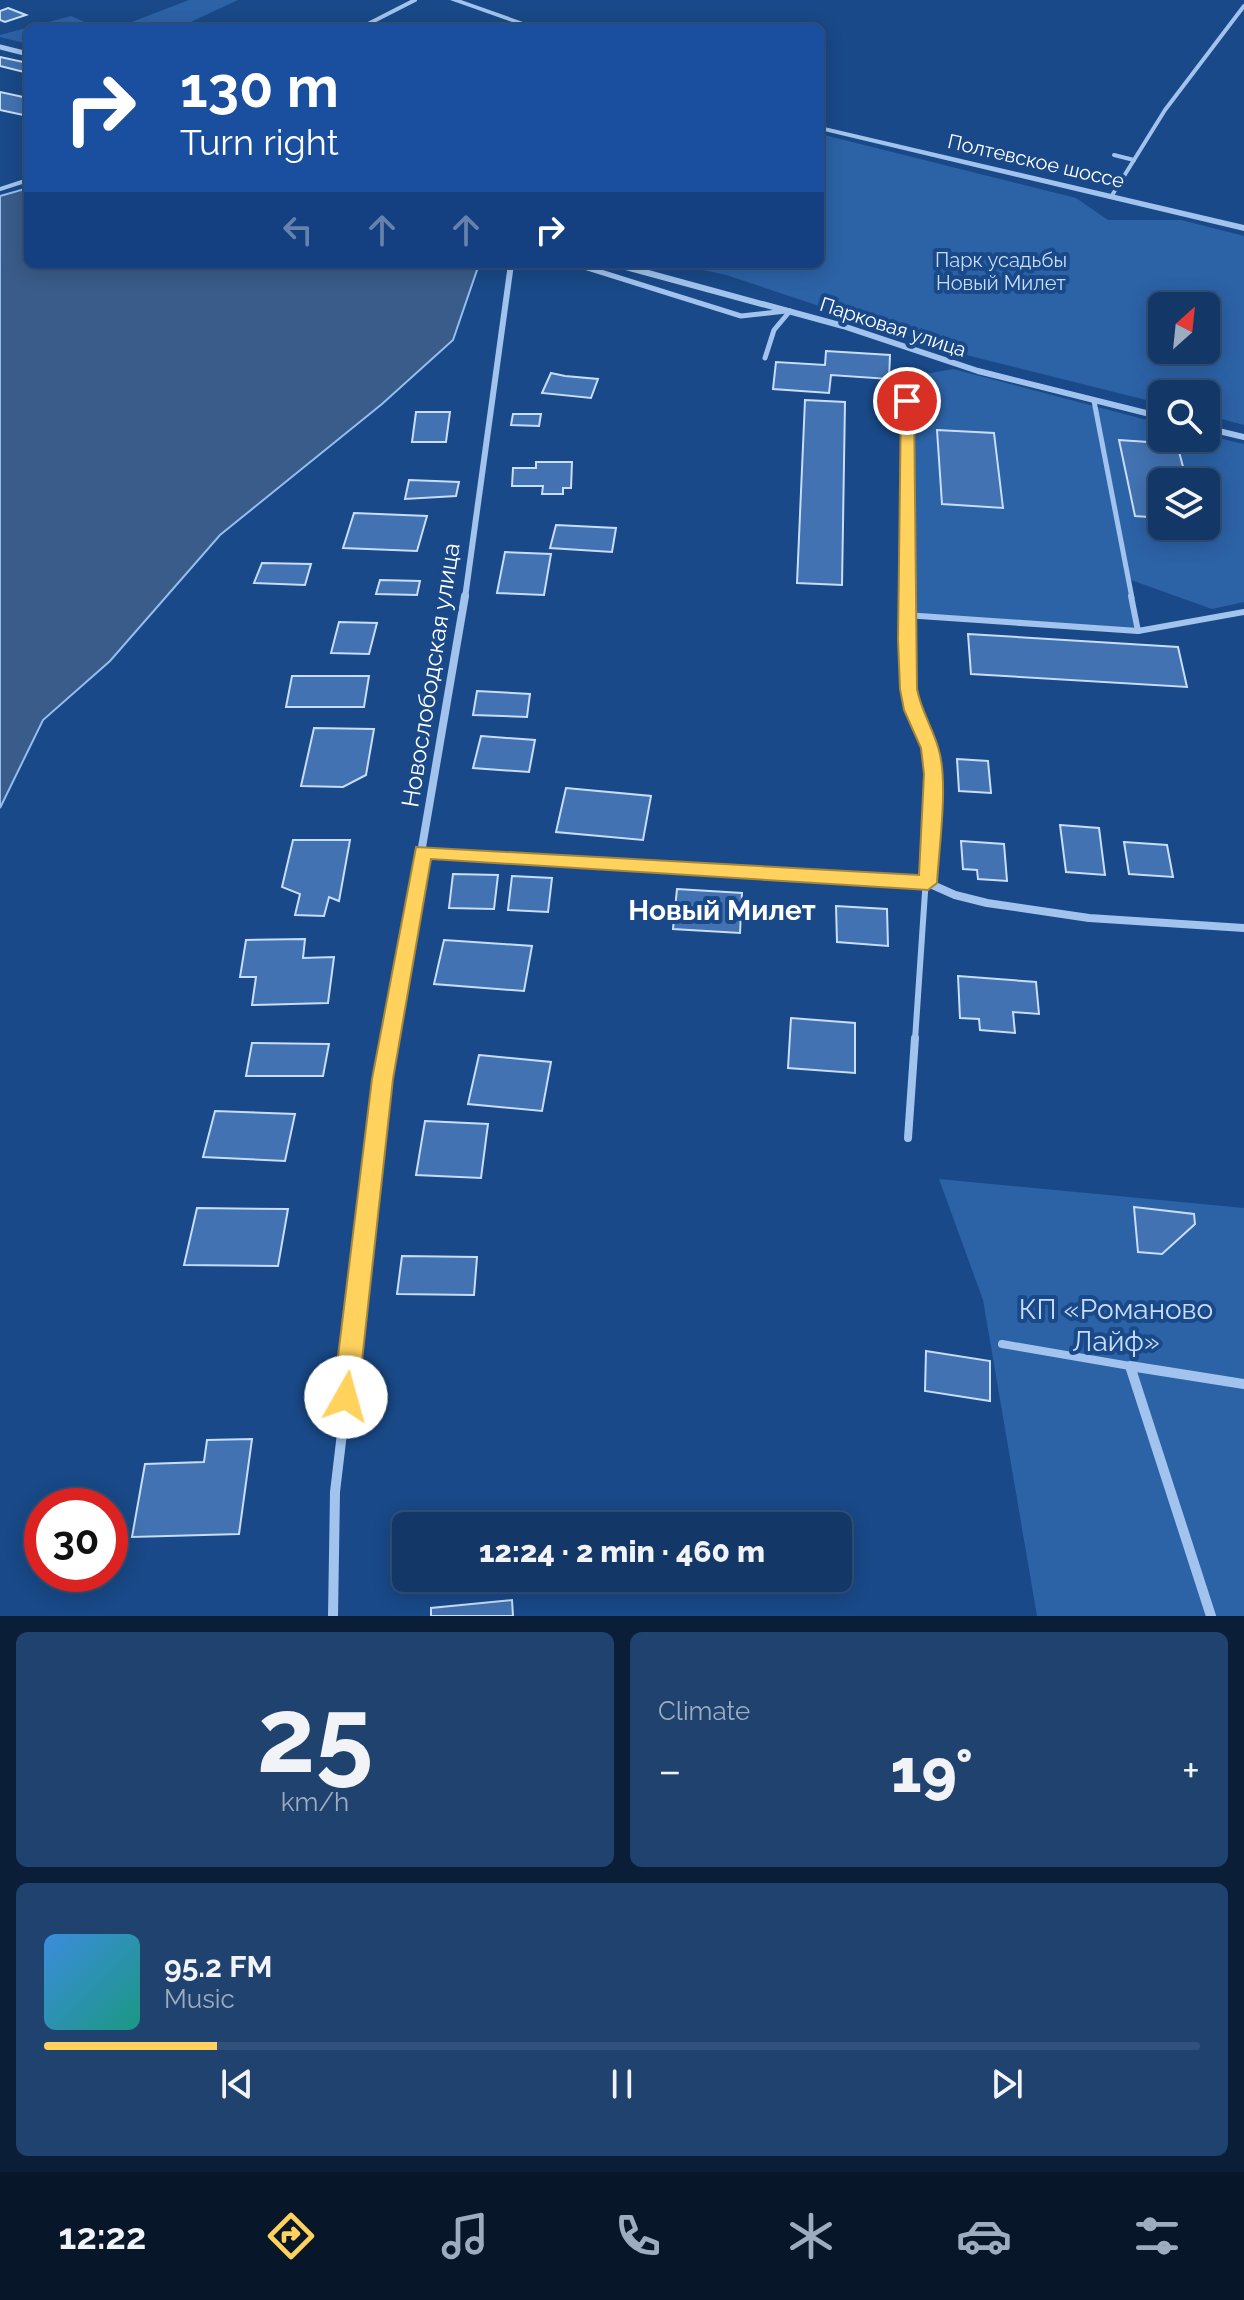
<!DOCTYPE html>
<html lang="en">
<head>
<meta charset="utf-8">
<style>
	:root { --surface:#133766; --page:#20426f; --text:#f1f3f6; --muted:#9dacbf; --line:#32517a; --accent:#ffd15d }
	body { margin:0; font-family:Raleway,sans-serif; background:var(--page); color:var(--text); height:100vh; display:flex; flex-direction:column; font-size:30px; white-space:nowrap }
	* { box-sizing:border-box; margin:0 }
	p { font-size:26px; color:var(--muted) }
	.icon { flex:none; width:44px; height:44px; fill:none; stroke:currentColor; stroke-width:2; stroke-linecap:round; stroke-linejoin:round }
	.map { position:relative; height:1616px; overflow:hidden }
	.sheet { display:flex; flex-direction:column; gap:16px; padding:16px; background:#0a1e38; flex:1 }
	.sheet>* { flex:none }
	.banner { position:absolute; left:24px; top:24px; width:800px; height:244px; border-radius:12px; box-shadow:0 4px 20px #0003,0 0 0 2px var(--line); background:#1a4fa0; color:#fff; overflow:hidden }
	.needle { width:52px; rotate:27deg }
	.buttons { position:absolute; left:1148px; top:292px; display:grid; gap:16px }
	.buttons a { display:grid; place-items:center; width:72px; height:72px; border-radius:12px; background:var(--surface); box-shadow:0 4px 20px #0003,0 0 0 2px var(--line); font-size:40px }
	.speed { position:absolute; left:24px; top:1488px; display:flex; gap:16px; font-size:40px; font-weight:700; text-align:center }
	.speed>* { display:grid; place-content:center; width:104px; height:104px; border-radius:50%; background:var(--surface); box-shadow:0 4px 20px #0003,0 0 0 2px var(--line); line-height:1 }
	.speed .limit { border:12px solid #d22; background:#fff; color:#111 }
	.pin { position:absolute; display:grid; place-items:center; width:68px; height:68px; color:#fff; margin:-34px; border:4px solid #fff; border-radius:50%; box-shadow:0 2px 8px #0007 }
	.me { position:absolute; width:88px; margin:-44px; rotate:7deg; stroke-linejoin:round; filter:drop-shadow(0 0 6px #0008) }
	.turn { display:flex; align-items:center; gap:28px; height:168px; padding:0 24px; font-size:36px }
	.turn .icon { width:104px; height:104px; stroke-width:2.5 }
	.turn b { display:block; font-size:56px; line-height:68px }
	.lanes { display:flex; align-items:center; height:76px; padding:0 24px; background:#0003; justify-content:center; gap:40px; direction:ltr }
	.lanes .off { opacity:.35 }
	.big { font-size:60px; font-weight:800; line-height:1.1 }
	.sheet .tile { flex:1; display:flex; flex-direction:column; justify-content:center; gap:12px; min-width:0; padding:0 28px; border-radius:12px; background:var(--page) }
	.sheet .dial { align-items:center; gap:0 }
	.dial b { font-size:104px; line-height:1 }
	.song { display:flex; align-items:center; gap:24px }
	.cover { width:96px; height:96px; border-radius:12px; background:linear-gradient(135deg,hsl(210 70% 55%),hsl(170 70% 35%)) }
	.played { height:8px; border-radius:4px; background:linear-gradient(90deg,var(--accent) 15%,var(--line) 15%) }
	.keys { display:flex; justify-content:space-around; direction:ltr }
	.heat { display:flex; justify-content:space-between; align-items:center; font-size:44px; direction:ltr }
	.sheet .tiles { flex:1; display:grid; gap:16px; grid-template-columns:1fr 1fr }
	.tile:last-child { grid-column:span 2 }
	.trip { position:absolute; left:392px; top:1512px; width:460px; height:80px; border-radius:12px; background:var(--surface); box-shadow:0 4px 20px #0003,0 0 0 2px var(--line); font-weight:800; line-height:80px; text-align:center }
	.dock { display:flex; height:128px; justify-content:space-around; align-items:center; background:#081629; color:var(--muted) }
	.dock .icon { width:56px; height:56px }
	.dock .active { color:var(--accent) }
	.dock b { font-size:36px; color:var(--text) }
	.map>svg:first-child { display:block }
	.green { fill:#2c62a6; fill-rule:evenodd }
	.water { fill:#3a5c8a; stroke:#94beef; stroke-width:2 }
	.building { fill:#4272b1; stroke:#c7ddf9; stroke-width:2 }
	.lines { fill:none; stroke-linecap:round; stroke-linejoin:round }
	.service-far3 { stroke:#a1c3ed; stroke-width:4 }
	.service-far2 { stroke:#a1c3ed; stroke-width:5 }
	.service-far1 { stroke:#a1c3ed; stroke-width:6 }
	.service { stroke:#a1c3ed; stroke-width:8 }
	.minor-far3 { stroke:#a1c3ed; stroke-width:5 }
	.minor-far2 { stroke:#a1c3ed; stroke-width:6 }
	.minor-far1 { stroke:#a1c3ed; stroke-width:8 }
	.minor { stroke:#a1c3ed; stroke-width:10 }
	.tertiary { fill:#a1c3ed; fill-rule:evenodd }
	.route { fill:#ffd15d; stroke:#a6883c; stroke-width:2 }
	.labels { text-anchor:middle; stroke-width:8; stroke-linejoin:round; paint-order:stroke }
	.far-street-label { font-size:20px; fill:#fff; stroke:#194988 }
	.far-park-label { font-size:20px; fill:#c7ddf9; stroke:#194988 }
	.street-label { font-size:24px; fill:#fff; stroke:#194988 }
	.quarter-label { font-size:28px; font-weight:bold; fill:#fff; stroke:#194988 }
	.near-park-label { font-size:28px; fill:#c7ddf9; stroke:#194988 }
</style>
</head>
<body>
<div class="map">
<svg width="1244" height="1616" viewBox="0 0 1244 1616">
	<rect width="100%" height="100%" fill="#194988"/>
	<g class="green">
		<polygon points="189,0 238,0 178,28 116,28"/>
		<polygon points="71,16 98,28 28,28 28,44 0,37 0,35"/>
		<path d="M 820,134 L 1076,198 L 1108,220 L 1181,220 L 1244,236 L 1244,425 L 1206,415 L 1206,394 L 1162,394 L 1162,404 L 970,356 L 726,275 L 677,264 L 820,264 ZM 1162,306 L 1206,306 L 1206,350 L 1162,350 Z"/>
		<path d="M 953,369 L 1162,424 L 1162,438 L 1206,438 L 1206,435 L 1244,444 L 1244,602 L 1212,609 L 1128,579 L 1138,631 L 905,615 L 907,401 L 923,389 L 925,374 ZM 1162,482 L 1206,482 L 1206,526 L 1162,526 Z"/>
		<polygon points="939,1179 1244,1208 1244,1616 1037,1616 983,1300"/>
	</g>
	<polygon class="water" points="28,188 28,264 470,264 477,270 453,340 382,404 220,535 110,661 43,720 0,808 0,196"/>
	<g class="building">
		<polygon points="8,8 26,15 5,22 0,20 0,11"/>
		<polygon points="0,57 28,63 28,73 0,66"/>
		<polygon points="0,92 28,98 28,116 0,110"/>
		<polygon points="826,351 890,355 889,379 831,375 829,393 773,389 776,362 825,365"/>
		<polygon points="551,373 565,376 598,379 591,398 542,393"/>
		<polygon points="805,400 845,402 842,585 797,583"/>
		<polygon points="416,412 450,412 446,442 412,442"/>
		<polygon points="513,414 541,414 539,426 511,425"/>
		<polygon points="937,430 994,433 1003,508 942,504"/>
		<polygon points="1119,440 1177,444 1187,482 1162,482 1162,518 1135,516"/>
		<polygon points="536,462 572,462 571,488 563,488 563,494 542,494 543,486 512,486 513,468 536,468"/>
		<polygon points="409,480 459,482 456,496 405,499"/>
		<polygon points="354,513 427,516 417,551 343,548"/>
		<polygon points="556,525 616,528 612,552 550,548"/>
		<polygon points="505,552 551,554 544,595 497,593"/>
		<polygon points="262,563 311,564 305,585 254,583"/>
		<polygon points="380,580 420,581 417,595 376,594"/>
		<polygon points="339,622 377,623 369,654 331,653"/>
		<polygon points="968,634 1178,647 1187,687 971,674"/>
		<polygon points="292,676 369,676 364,707 286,707"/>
		<polygon points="477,691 530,694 527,717 473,715"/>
		<polygon points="314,728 374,729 366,775 343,787 301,786"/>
		<polygon points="481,736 535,740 529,772 473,768"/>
		<polygon points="957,759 988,761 991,793 959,791"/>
		<polygon points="566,788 651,796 643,840 556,832"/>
		<polygon points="1060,825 1099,828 1105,875 1066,872"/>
		<polygon points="293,840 350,840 339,901 329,897 324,916 295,915 300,894 282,887"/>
		<polygon points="961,841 1004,844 1007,881 978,879 977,870 963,869"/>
		<polygon points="1124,842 1167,845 1173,877 1129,874"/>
		<polygon points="453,874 498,875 494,909 449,908"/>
		<polygon points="512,876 552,878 548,912 508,910"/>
		<polygon points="677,889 742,893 740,933 673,929"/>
		<polygon points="836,906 887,909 888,946 837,942"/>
		<polygon points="305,939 303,958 334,957 328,1003 252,1005 256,977 240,977 246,940"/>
		<polygon points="444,940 532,946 524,991 434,984"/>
		<polygon points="958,976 1036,982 1039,1014 1013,1012 1015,1033 980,1030 979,1019 960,1018"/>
		<polygon points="791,1018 855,1023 855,1073 788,1068"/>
		<polygon points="252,1043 329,1044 323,1076 246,1076"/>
		<polygon points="479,1055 551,1062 542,1111 468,1104"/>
		<polygon points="215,1111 295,1114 285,1161 203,1157"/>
		<polygon points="425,1121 488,1124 481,1178 416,1175"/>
		<polygon points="1134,1207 1194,1214 1195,1224 1162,1254 1138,1252"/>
		<polygon points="197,1208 288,1209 278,1266 184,1265"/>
		<polygon points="402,1256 477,1257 474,1295 397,1294"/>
		<polygon points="926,1351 990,1361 990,1401 925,1391"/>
		<polygon points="252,1439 239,1534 132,1537 145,1464 204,1462 207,1440"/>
		<polygon points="512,1600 513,1616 431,1616 431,1608"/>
	</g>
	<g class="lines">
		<g class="service-far3">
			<polyline points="366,25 415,0"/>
			<polyline points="1114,155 1134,160"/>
			<polyline points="0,189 28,180"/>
			<polyline points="1111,197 1165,110 1244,6"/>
		</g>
		<g class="service-far2">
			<polyline points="575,264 741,316 786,311"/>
			<polyline points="765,358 774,330 790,311"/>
			<polyline points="1094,401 1132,598"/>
			<polyline points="905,598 907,401"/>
		</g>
		<g class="service-far1">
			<polyline points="905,596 908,689 913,710 930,748 933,774 915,1040"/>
			<polyline points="1131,596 1138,631"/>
			<polyline points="905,615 1138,631 1244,612"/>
		</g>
		<g class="service">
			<polyline points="908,1138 915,1038"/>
			<polyline points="1002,1344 1130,1366"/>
		</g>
		<polyline class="minor-far3" points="0,47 28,54"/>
		<g class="minor-far2">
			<polyline points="615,264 843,326 978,371 1162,417"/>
			<polyline points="1206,428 1244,437"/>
			<polyline points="465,598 511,264"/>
		</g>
		<g class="minor-far1">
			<polyline points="423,852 894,879 928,883 955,895 987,903 1089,918 1244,928"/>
			<polyline points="389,1040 465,596"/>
		</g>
		<g class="minor">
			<polyline points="333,1616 335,1492 389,1038"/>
			<polyline points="1211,1616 1130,1366 1244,1384"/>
		</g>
		<g class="tertiary">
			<polygon points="450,0 461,0 540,28 529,28"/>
			<polygon points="820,126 1244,225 1244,231 820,130"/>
		</g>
	</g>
	<path class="route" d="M 907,397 L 914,401 L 917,689 C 921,710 932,727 938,747 C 949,780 939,847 937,883 L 928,890 L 431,859 L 393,1079 L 358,1397 L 355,1405 L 346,1409 L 337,1405 L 333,1397 L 372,1079 L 416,847 L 919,875 L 924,774 L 921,748 L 904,710 L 900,689 L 898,640 L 901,401 Z"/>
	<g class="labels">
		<g class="far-street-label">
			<text transform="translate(1036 161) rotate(13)" y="7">Полтевское шоссе</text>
			<text transform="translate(893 327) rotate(18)" y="7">Парковая улица</text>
		</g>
		<g class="far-park-label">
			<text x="1001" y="267">Парк усадьбы<tspan x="1001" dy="23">Новый Милет</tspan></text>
		</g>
		<g class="street-label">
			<text transform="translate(431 675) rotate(-81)" y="8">Новослободская улица</text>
		</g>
		<g class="quarter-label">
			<text x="722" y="920">Новый Милет</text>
		</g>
		<g class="near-park-label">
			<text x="1116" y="1319">КП «Романово<tspan x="1116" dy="32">Лайф»</tspan></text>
		</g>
	</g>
</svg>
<div class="buttons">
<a><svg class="needle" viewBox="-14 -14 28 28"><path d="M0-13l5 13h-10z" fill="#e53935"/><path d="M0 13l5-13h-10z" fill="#9dacbf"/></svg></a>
<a><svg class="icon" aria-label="search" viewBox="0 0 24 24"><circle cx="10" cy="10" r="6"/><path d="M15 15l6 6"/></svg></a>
<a><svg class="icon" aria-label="layers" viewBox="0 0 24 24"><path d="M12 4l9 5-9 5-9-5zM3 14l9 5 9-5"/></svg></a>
</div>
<div class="speed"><div class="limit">30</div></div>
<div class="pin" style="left:907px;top:401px;background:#d93025"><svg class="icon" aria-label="arrive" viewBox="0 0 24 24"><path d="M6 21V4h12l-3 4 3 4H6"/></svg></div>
<svg class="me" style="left:346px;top:1397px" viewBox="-20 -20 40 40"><circle r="19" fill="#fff"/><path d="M0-13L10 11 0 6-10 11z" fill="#ffd15d"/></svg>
<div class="trip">12:24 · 2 min · 460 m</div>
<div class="banner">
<div class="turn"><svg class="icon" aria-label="right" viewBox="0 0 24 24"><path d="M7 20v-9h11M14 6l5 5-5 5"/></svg><div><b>130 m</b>Turn right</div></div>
<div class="lanes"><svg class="icon off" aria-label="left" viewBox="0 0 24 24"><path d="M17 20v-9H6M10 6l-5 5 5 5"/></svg><svg class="icon off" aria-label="ahead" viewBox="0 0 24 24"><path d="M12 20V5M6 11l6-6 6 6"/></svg><svg class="icon off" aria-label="ahead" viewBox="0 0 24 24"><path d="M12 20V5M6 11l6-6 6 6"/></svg><svg class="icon" aria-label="right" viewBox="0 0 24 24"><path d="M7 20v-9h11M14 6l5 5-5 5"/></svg></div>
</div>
</div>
<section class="sheet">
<div class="tiles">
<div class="tile dial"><b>25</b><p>km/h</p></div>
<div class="tile"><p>Climate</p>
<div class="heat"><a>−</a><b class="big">19°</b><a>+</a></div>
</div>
<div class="tile">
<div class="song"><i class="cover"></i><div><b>95.2 FM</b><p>Music</p></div></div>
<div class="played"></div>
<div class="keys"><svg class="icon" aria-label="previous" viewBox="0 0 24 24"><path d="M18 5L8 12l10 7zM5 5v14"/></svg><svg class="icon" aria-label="pause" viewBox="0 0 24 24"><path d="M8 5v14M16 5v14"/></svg><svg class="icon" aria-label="next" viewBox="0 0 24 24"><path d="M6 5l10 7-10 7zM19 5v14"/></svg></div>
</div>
</div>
</section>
<nav class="dock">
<b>12:22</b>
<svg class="icon active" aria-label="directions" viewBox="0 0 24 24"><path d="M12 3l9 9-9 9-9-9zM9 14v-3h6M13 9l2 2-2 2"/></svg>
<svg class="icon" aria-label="music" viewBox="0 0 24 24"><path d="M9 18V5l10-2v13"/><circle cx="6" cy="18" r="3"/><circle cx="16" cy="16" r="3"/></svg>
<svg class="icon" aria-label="phone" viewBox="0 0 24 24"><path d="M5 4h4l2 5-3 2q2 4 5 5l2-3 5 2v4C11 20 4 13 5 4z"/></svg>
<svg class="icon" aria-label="climate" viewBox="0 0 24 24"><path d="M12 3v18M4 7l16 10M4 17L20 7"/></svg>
<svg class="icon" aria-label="car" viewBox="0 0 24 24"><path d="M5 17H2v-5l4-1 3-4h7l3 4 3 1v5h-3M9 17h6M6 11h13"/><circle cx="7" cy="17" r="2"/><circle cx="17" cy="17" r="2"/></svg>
<svg class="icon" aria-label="filters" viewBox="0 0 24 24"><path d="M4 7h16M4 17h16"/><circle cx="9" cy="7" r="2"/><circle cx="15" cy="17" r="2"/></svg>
</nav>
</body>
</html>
